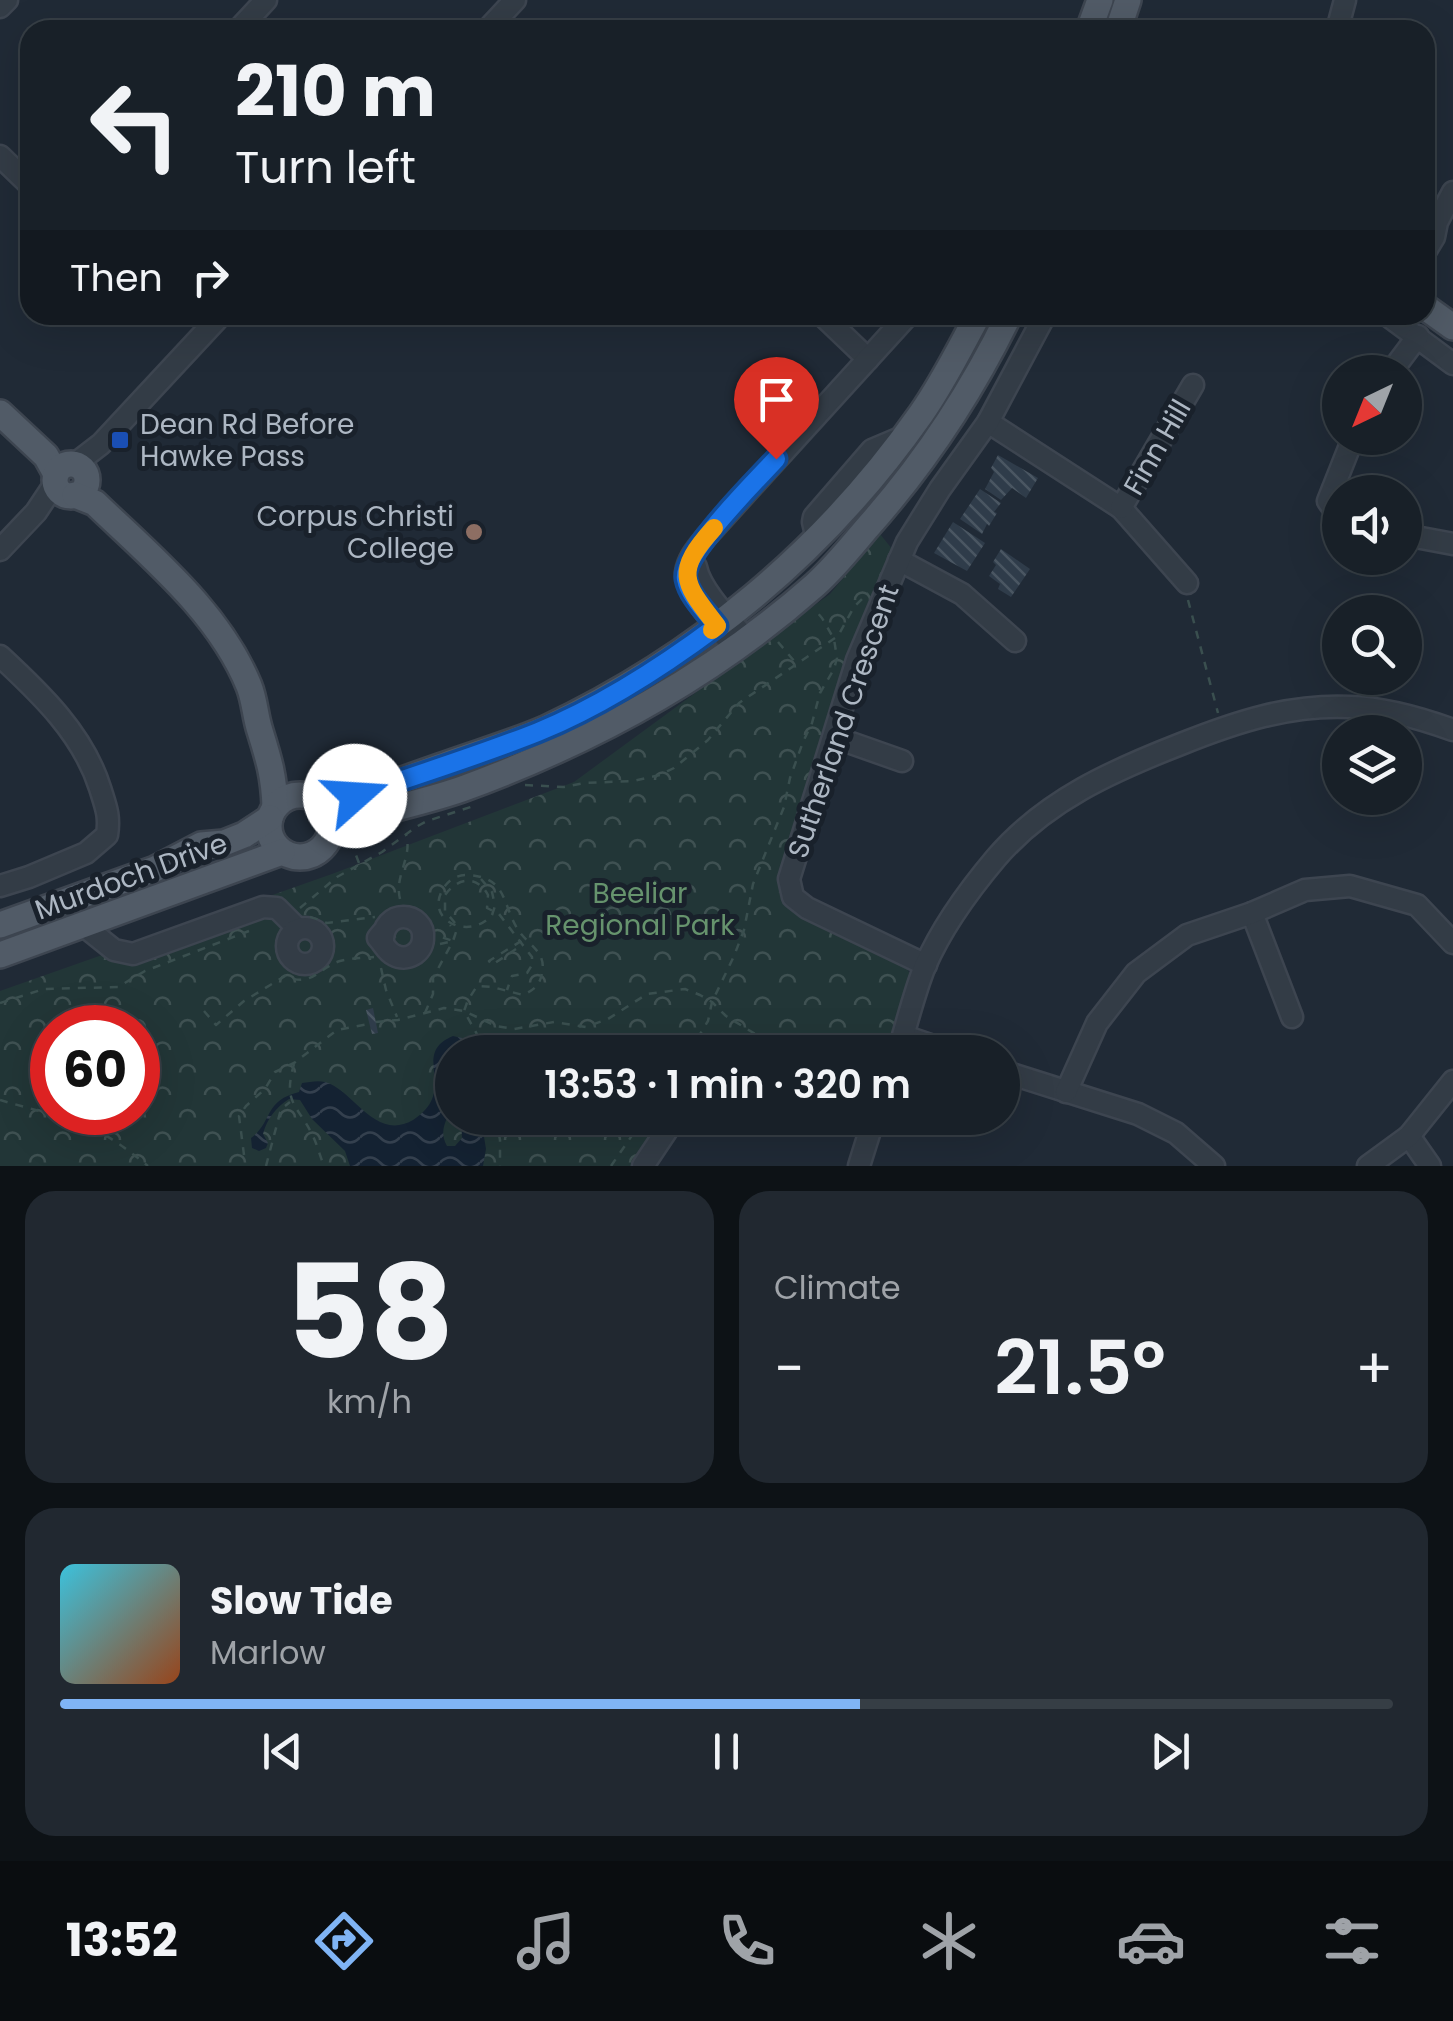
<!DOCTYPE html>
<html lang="en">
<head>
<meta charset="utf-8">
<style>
	:root { --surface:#182028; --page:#212830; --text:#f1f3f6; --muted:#9fa3a8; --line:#363e45; --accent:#80b4f5 }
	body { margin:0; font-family:Poppins,sans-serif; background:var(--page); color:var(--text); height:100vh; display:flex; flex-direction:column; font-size:38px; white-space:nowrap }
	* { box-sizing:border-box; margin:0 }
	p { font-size:32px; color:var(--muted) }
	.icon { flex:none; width:55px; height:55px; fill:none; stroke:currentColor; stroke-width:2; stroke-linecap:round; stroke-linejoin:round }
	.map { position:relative; height:1166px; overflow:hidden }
	.side { display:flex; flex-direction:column; gap:25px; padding:25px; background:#0d1216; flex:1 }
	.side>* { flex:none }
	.top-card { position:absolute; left:20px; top:20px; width:1415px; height:305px; border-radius:30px; box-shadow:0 10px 40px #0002,0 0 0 2px var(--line); background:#182028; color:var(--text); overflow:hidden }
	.needle { width:65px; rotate:223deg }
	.tools { position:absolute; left:1322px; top:355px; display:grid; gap:20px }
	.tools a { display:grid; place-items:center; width:100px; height:100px; border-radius:50%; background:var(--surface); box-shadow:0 10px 40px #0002,0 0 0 2px var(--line); font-size:50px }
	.speed { position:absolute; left:30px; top:1005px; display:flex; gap:20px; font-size:50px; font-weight:700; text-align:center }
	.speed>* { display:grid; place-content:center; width:130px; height:130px; border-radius:50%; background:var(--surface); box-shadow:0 10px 40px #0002,0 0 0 2px var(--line); line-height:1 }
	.speed .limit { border:15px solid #d22; background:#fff; color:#111 }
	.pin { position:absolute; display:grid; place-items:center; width:85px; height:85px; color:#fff; margin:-102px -42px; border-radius:50% 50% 50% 0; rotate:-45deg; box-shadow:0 0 10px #0007 }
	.pin .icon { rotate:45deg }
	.me { position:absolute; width:110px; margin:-55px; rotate:71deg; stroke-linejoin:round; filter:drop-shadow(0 0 8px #0008) }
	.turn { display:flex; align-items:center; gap:35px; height:210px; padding:0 50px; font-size:45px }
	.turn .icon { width:130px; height:130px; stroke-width:2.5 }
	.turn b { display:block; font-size:70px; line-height:85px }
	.then { display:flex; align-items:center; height:95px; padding:0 50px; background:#0003; gap:20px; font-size:38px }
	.big { font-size:75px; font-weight:600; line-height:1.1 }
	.side .widget { flex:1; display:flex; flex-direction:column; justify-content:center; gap:15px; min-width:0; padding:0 35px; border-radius:30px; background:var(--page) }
	.side .dial { align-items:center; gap:0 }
	.dial b { font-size:130px; line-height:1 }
	.song { display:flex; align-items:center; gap:30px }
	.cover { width:120px; height:120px; border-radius:15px; background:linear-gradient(135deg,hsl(190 70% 55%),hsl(20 70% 35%)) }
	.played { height:10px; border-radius:5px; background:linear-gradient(90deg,var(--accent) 60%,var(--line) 60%) }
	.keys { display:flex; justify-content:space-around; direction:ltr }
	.heat { display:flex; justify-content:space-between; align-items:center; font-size:55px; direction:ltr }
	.side .tiles { flex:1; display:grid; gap:25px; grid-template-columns:1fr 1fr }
	.widget:last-child { grid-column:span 2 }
	.trip { position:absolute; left:435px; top:1035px; width:585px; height:100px; border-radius:50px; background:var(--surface); box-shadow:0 10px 40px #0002,0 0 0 2px var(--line); font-weight:600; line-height:100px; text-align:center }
	.dock { display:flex; height:160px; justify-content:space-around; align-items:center; background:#0a0d10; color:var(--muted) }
	.dock .icon { width:70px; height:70px }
	.dock .on { color:var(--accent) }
	.dock b { font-size:45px; color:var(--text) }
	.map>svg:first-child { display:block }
	.forest { fill:url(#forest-crowns); fill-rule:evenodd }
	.water { fill:url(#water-waves) }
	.building { fill:url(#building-back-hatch) }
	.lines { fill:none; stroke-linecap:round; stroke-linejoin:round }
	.minor-casing { stroke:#3d4550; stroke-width:25 }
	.major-casing { stroke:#3d4550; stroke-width:30 }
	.path { stroke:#3a4f4f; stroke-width:2.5; stroke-dasharray:8 8; stroke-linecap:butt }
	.minor { stroke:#333c46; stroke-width:20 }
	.major { stroke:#515b67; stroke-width:25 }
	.path-bridge { stroke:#3a4f4f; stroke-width:2.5; stroke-dasharray:8 8; stroke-linecap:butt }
	.route-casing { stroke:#114b97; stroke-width:25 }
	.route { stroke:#1a73e8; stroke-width:18 }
	.slow { stroke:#f59e0b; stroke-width:18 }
	.transit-dot { fill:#1a4fb4; stroke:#19212b; stroke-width:4 }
	.education-dot { fill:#8d6e63; stroke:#19212b; stroke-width:4 }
	.labels { text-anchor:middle; stroke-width:10; stroke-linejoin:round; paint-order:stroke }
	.poi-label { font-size:28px; fill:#adb7c3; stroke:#19212b; text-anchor:start }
	.street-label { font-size:28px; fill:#adb7c3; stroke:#19212b }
	.park-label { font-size:28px; fill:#66936d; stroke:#19212b }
</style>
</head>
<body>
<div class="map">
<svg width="1453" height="1166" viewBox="0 0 1453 1166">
	<defs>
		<pattern id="forest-crowns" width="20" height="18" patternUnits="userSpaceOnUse" patternTransform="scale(2.5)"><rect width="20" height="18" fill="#223637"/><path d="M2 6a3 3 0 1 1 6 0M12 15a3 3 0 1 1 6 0" fill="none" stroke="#3f5152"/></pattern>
		<pattern id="water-waves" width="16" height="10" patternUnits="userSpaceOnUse" patternTransform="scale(2.5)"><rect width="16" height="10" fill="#142232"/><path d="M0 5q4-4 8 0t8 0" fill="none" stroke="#34404e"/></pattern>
		<pattern id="building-back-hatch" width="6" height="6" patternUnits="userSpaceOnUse" patternTransform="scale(2.5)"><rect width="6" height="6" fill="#2f3c4a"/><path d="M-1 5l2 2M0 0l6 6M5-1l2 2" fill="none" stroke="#4a5662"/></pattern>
	</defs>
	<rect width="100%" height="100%" fill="#202a36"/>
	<path class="forest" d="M 880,534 L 896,554 L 782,891 L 903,961 L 913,980 L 889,1052 L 452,1052 L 452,1118 L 665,1118 L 636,1166 L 0,1166 L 0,991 L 332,874 L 574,782 L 830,594 ZM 52,1028 L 138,1028 L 138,1112 L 52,1112 Z"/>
	<path class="water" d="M 453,1036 L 462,1038 L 475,1052 L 452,1052 L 452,1111 L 449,1113 C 444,1125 440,1134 447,1146 L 455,1146 L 462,1138 L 461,1118 L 481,1118 L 486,1149 L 483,1166 L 350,1166 L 345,1151 L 312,1119 L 300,1100 L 289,1099 C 276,1107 267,1119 263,1134 L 268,1143 L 266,1148 L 259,1151 L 252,1148 L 251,1138 C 273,1122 263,1101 299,1092 L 302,1083 C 309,1082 318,1080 325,1082 C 354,1090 375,1142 413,1120 C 460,1090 409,1054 453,1036 Z"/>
	<g class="building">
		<polygon points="998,455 1038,478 1026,498 1012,488 1001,500 985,489 994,472 991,468"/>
		<polygon points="980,489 1001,503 994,512 997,513 989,526 987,524 982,534 960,519"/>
		<polygon points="953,522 985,543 967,571 934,553"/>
		<polygon points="1001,549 1030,569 1011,597 998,589 1000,584 989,576 996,565 993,562"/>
		<polygon points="373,1008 378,1033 372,1034 366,1010"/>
	</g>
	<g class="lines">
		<g class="minor-casing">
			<g id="minor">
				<polyline points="0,7 7,0"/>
				<polyline points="238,30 266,0"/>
				<polyline points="487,30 515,0"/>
				<polyline points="1337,30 1345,0"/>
				<polyline points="0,156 30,185"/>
				<polyline points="1425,252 1434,237 1437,222 1453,192"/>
				<polyline points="822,315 868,359"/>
				<polyline points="1387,315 1453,364"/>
				<polyline points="1391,372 1418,336"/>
				<polyline points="988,422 1121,508 1187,583"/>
				<polyline points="75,464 101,444 221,315"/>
				<polyline points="1121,508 1193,385"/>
				<polyline points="1340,518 1328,501 1353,438"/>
				<polyline points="1405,535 1453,544"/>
				<polyline points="817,539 813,522 814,517 872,450 905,436"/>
				<polyline points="0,550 36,512 56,482"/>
				<polyline points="899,560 962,594 1015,641"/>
				<path d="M 696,567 C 700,590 731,621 747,640"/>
				<path d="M 734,648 C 722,632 684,592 686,572 C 688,558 698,547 706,537 L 908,315"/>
				<path d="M 0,656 C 41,694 83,734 100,788 C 106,807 110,816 107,835 L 86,853 L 29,877 L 0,886"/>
				<polyline points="834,737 902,761"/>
				<polyline points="1252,913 1292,1017"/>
				<polyline points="84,926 114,950 133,954 263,907 277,908 298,929"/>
				<circle cx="305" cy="946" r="18"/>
				<path d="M 383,932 L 378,938 C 384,944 387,952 394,955 C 407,962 422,953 423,939 C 426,911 381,907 383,943"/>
				<polyline points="926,965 807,908 793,897 789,879 857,660 907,542 940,489 988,422 1045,315"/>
				<polyline points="904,1036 951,1052"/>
				<path d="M 898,1052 C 907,1024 914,993 925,966 C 942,927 969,890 996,858 C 1046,800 1112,771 1181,744 C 1236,722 1290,704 1350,707 C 1385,708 1420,718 1453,730"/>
				<polyline points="1002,1071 1138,1114 1176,1133 1214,1166"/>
				<polyline points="1066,1092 1097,1023 1136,973 1187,935 1252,913 1305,890 1350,886 1417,905 1453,943"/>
				<polyline points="1409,1136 1430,1166"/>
				<polyline points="643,1166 675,1118"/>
				<polyline points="859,1166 874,1118"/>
				<polyline points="1368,1166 1409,1136 1453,1081"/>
			</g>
		</g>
		<g class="major-casing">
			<g id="major">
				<polyline points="1089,30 1100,0"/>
				<polyline points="1118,30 1128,0"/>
				<polyline points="1425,307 1453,327"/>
				<polyline points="0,413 46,456 56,474"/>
				<circle cx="71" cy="480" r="16"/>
				<path d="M 75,495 L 95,503 C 151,557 219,612 249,686 C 255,701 255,716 260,731 C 269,760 274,776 275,807"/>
				<circle cx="300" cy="826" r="31"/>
				<path d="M 321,804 C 364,795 404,779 445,765 C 478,753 513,743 545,729 C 696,658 825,551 921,414 C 943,383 960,348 978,315"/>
				<path d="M 331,825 C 375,812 419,804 462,789 C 591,742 712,676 815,585 C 834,568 850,548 866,529 C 924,464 971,393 1009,315"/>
				<polyline points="0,925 155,869 201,845 224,843 244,835 270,818"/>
				<polyline points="0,955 282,852"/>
			</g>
		</g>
		<g class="path">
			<polyline points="1188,600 1218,713"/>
			<polyline points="778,642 795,662"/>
			<polyline points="525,785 564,787 585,783 633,781 660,775 674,768 708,740 739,703 838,636 854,607 868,593"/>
			<polyline points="359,863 354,850 360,838"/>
			<polyline points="481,879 492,892 495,906"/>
			<path d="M 400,899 C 394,876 413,856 406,835"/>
			<polyline points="300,908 337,877 382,852 416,827 427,821 477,805"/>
			<polyline points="310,917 327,923 375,917"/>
			<path d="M 455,923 L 445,911 L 445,895 C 458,877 477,875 488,895 L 487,908 L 499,914 L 532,957 L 532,965 L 527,973 L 512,976 L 507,990"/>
			<polyline points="440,944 453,941 441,937"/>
			<polyline points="381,968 386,990 397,1017"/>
			<polyline points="0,1003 44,989 118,987 145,971 249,931"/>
			<path d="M 204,1011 L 216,1025 L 244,1001 L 285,976 C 312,988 318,968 340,961 C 351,958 363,958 374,957"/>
			<polyline points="425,1013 433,994 433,978 453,941 456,932 450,925"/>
			<polyline points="376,1022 398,1020 444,1008 464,1011 496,1026 514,1029 554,1022 586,1027 608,1019 647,994 685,989 700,995 712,1002 726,1016 773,1045 792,1052"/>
			<path d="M 487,1052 L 464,1011 L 468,1000 L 477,986 L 492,987 L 523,995 C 534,990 540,985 542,973 C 547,951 527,945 517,928 C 502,903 507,878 469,875 C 458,874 448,880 443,889 C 424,921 470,941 492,915"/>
			<polyline points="689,1052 708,1021 712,1002 734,956 744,930 753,884 784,807 790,778 803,742 812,723 820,693 834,669 837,658 834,639 822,618 815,610"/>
			<path d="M 294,1064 C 283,1103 296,1103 312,1134 C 317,1144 320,1156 324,1166"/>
			<path d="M 0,1100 C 33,1110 70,1117 101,1133 C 118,1142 133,1154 148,1166"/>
			<polyline points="496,1118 500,1140 500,1166"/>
			<polyline points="244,1155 239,1116 246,1106 265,1089 275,1072 294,1063 337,1030 369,1024"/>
			<polyline points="266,1166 281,1109 290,1102"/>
			<polyline points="611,1166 644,1118"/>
		</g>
		<use href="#minor" class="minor"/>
		<use href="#major" class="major"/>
		<g class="path-bridge">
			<polyline points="492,915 495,906"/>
			<polyline points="516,949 492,965 489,961 526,938"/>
		</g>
	</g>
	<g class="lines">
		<g class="route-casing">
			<path id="route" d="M 355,796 C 416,775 478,756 538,732 C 602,706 662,667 717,626 C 707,613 689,596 686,579 C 681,554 758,479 776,459"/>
		</g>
		<use href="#route" class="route"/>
		<path class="slow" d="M 712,630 L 717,626 C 684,583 673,573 714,528"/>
	</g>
	<rect class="transit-dot" x="110" y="430" width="20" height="20" rx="5"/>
	<circle class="education-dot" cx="474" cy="532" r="10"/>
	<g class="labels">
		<g class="poi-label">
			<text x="140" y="434">Dean Rd Before<tspan x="140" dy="32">Hawke Pass</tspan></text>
			<text x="454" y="526" text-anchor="end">Corpus Christi<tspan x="454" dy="32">College</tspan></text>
		</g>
		<g class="street-label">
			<text transform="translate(1157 447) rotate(-60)" y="10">Finn Hill</text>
			<text transform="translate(843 721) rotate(-71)" y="10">Sutherland Crescent</text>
			<text transform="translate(131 876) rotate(-20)" y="10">Murdoch Drive</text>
		</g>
		<g class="park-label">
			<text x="640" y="903">Beeliar<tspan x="640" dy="32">Regional Park</tspan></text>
		</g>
	</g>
</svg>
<div class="tools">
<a><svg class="needle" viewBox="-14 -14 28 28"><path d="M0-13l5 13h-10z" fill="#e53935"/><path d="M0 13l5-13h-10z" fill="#9fa3a8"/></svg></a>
<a><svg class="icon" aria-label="sound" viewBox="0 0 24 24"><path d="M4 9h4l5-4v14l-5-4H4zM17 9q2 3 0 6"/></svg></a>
<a><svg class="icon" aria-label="search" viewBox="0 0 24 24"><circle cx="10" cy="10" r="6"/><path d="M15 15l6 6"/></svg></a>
<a><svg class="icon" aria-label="layers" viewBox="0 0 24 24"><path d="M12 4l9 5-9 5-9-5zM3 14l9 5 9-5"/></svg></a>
</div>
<div class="speed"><div class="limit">60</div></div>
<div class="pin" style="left:776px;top:459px;background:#d93025"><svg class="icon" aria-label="arrive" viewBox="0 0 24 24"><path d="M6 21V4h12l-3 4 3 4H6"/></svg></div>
<svg class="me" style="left:355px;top:796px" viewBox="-20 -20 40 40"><circle r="19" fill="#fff"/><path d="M0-13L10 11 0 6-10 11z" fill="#1a73e8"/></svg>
<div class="trip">13:53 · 1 min · 320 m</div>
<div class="top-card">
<div class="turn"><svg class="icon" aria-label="left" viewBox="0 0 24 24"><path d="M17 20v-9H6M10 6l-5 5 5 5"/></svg><div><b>210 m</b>Turn left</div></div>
<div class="then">Then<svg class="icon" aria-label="right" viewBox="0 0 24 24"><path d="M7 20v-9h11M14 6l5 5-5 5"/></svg></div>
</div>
</div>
<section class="side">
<div class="tiles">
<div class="widget dial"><b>58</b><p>km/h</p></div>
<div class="widget"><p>Climate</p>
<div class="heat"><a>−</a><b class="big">21.5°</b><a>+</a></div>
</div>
<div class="widget">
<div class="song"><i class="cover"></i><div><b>Slow Tide</b><p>Marlow</p></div></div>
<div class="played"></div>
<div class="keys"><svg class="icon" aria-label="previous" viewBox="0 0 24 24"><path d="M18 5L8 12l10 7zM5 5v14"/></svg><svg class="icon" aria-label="pause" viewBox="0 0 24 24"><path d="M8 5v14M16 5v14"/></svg><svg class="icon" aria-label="next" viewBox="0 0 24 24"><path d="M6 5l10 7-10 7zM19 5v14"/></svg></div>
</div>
</div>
</section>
<nav class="dock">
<b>13:52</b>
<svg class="icon on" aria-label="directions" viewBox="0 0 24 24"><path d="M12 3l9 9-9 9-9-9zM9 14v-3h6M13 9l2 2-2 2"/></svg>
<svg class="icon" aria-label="music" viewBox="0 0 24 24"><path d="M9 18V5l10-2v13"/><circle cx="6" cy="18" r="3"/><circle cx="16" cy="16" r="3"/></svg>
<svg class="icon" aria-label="phone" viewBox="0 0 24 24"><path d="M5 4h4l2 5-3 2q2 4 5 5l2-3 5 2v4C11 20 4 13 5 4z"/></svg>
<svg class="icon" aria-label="climate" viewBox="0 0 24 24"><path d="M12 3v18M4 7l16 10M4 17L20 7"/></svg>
<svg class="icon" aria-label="car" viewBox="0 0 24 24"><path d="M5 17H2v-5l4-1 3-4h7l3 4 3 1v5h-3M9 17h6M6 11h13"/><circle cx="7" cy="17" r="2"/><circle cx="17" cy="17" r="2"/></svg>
<svg class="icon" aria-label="filters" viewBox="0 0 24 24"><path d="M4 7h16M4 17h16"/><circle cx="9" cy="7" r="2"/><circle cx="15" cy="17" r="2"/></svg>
</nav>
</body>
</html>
